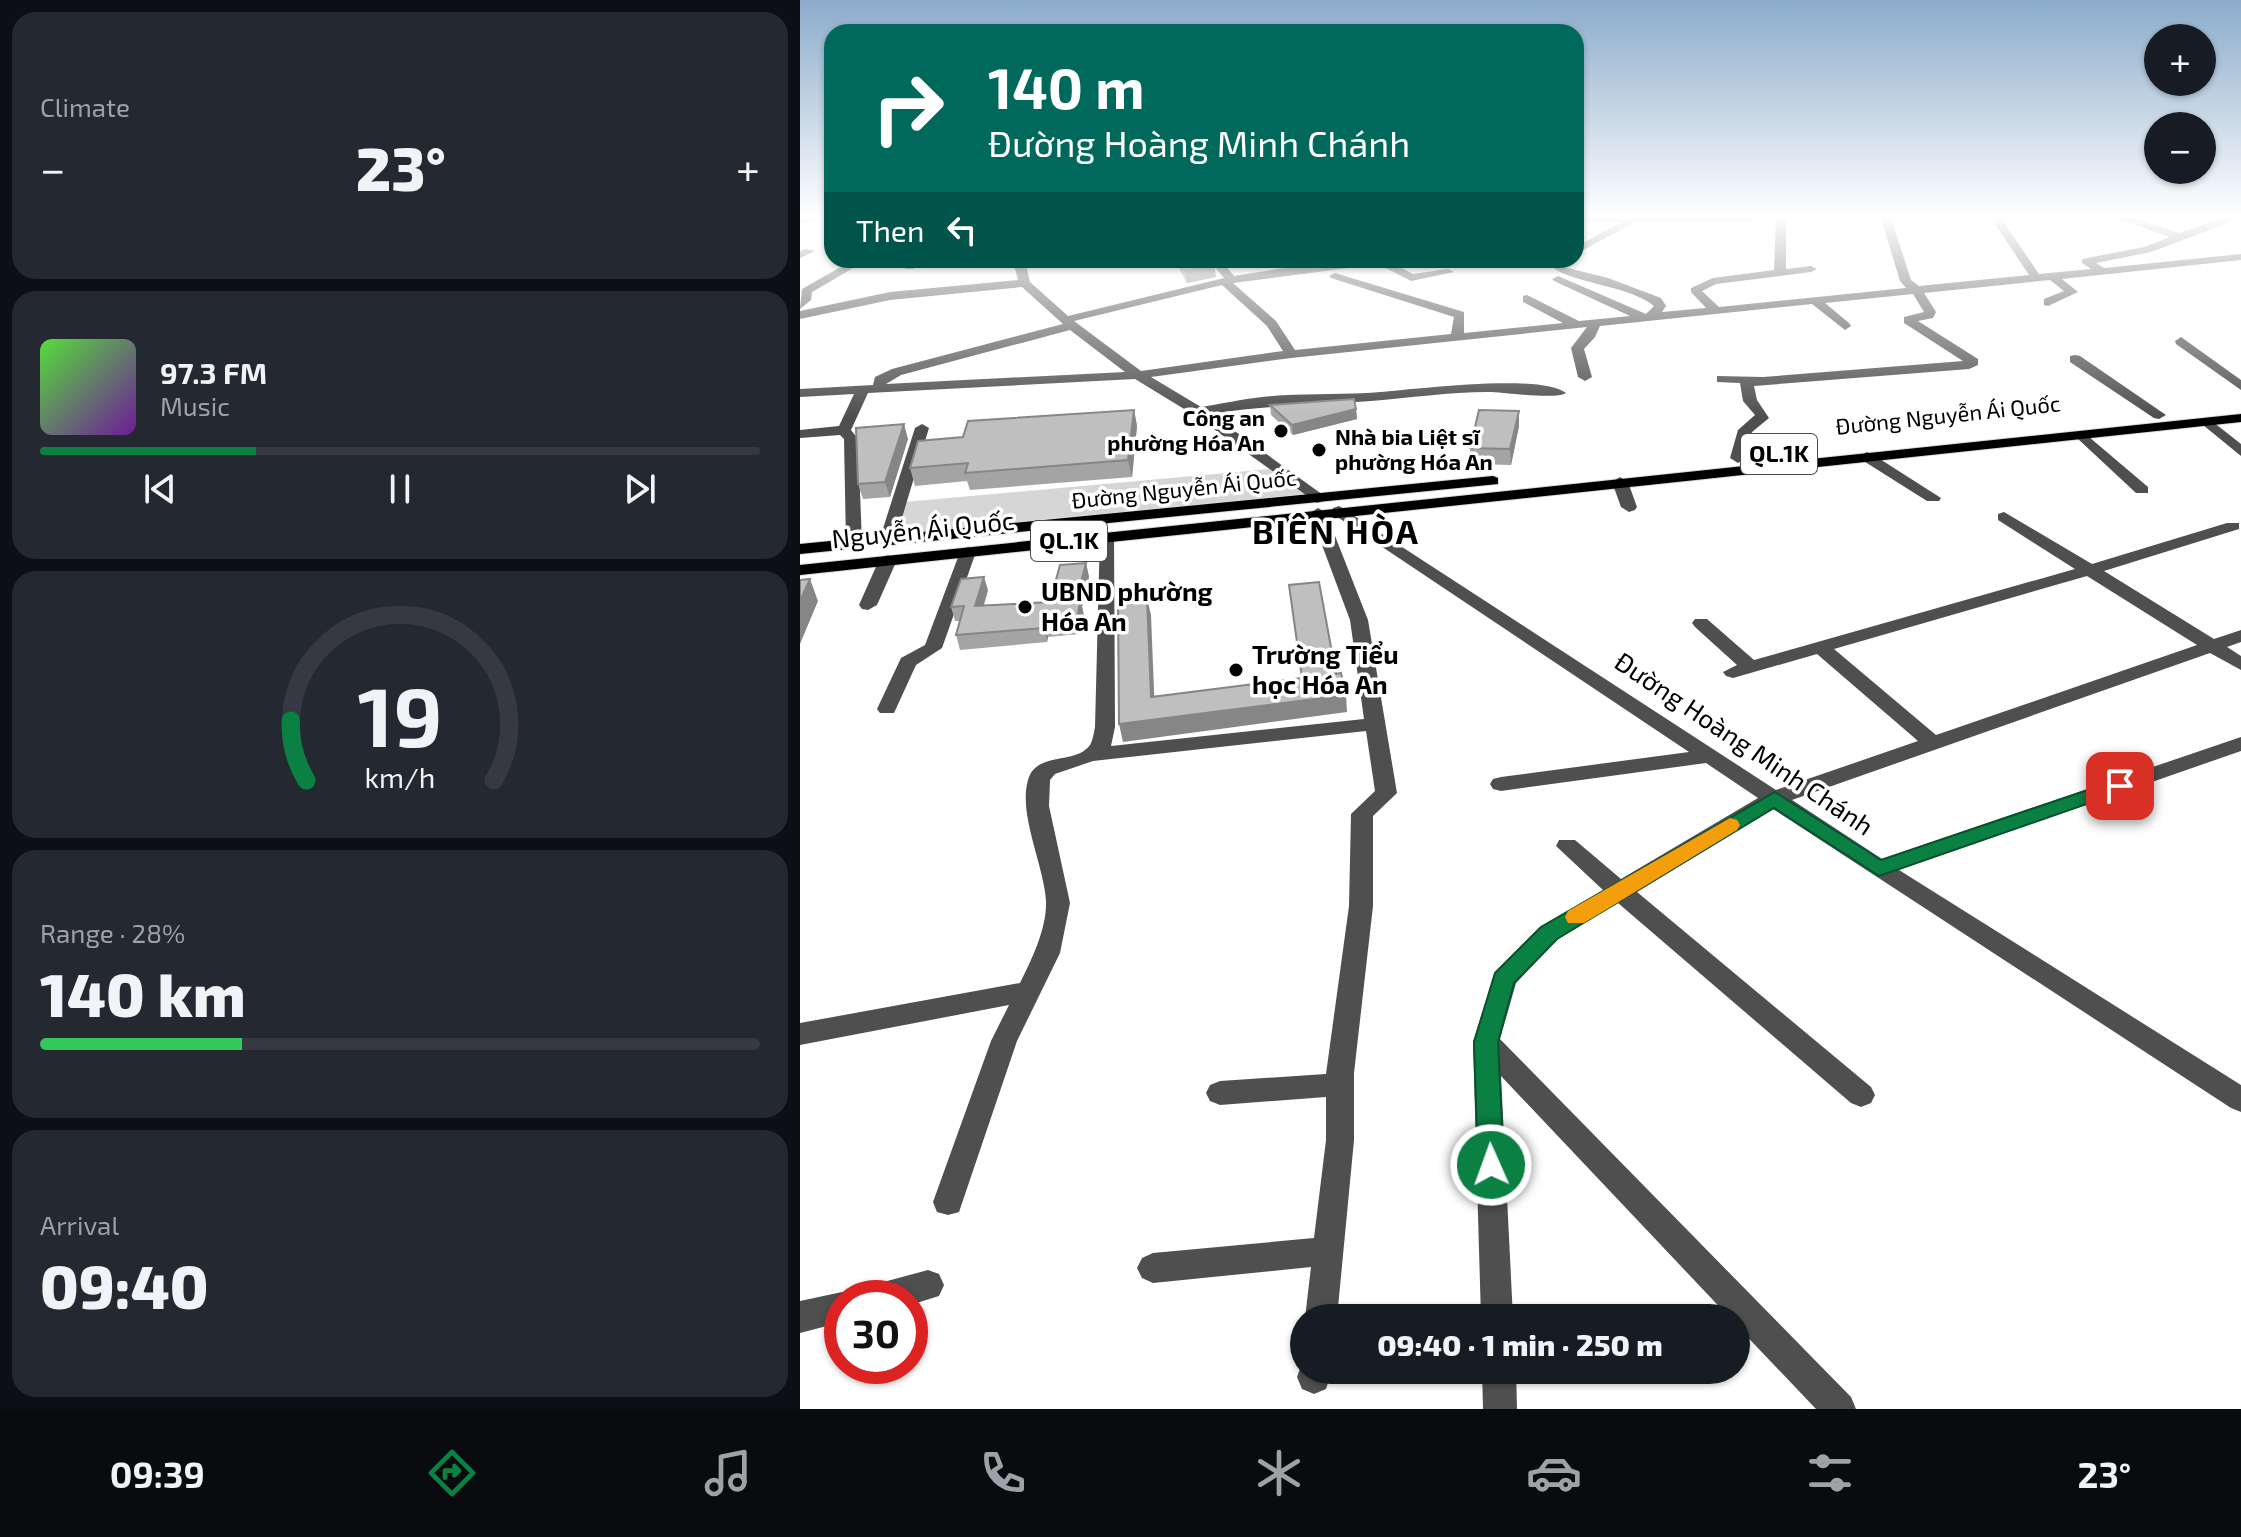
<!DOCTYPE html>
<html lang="en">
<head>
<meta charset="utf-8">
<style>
	:root { --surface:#171b24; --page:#242831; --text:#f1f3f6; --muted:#9ea1a6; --line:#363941; --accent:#0b8043 }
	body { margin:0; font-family:"Exo 2",sans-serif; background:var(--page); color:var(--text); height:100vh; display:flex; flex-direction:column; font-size:30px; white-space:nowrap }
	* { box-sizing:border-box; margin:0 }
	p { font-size:26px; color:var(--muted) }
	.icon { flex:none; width:44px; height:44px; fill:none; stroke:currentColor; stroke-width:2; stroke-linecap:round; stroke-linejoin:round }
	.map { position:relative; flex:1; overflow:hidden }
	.panel { display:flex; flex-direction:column; gap:12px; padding:12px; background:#0d0f14; width:800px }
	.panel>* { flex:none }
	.top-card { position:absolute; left:24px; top:24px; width:760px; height:244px; border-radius:24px; box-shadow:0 2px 6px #0004; background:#00695c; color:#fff; overflow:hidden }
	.controls { position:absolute; left:1344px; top:24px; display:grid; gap:16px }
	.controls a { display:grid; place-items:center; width:72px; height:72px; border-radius:50%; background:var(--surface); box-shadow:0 2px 6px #0004; font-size:40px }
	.speed { position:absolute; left:24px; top:1280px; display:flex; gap:16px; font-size:40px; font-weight:700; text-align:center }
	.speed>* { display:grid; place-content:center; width:104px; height:104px; border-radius:50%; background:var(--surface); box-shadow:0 2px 6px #0004; line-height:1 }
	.speed .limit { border:12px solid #d22; background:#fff; color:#111 }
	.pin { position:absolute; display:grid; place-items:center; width:68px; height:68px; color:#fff; margin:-34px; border-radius:16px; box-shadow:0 4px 12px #0006 }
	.me { position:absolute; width:88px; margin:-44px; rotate:358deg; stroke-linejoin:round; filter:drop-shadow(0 0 6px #0008) }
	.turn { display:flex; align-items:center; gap:28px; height:168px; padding:0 32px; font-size:36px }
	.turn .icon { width:104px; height:104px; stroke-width:2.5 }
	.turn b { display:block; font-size:56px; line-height:68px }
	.then { display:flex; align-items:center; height:76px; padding:0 32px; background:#0003; gap:16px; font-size:30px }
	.big { font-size:60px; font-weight:800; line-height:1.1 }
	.panel .widget { flex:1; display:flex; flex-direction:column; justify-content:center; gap:12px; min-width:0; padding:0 28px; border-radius:24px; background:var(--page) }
	.panel .dial { align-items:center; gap:0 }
	.dial svg { height:208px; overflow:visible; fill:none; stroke:var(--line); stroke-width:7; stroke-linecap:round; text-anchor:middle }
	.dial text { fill:var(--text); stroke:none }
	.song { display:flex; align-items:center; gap:24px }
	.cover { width:96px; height:96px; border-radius:12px; background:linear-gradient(135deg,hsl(110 70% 55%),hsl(280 70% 35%)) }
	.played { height:8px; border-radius:4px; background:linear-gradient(90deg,var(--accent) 30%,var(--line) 30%) }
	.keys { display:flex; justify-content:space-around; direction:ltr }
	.heat { display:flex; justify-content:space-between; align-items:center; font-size:44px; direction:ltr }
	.charge { height:12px; border-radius:6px; background:linear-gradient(90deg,#34c759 28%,var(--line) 0) }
	.trip { position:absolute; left:490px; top:1304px; width:460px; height:80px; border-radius:40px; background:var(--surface); box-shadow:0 2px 6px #0004; font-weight:800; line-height:80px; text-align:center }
	.tabs { display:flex; height:128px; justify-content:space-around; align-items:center; background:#090b0e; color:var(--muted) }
	.tabs .icon { width:56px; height:56px }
	.tabs .selected { color:var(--accent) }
	.tabs b { font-size:36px; color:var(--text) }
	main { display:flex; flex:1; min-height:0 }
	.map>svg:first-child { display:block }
	.green { fill:#d6d6d6 }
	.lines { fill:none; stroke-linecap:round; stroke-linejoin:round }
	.major-casing { stroke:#dbdbdb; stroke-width:2 }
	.minor { fill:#4f4f4f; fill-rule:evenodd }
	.major { fill:#000; fill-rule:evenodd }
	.wall { fill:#a4a4a4 }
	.shaded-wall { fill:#868686 }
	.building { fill:#bfbfbf; stroke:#868686; stroke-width:2 }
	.route { fill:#0b8043; stroke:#07532c; stroke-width:2 }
	.slow { fill:#f59e0b }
	.poi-dot { fill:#000; stroke:#fff; stroke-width:3 }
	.labels { text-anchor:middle; stroke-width:7; stroke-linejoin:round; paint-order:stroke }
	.far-street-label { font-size:22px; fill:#000; stroke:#fff }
	.far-poi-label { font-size:22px; font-weight:bold; fill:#000; stroke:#fff; text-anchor:end }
	.shield { fill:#fff; stroke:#4c4c4c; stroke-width:2 }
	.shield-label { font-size:24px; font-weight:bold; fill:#000 }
	.street-label { font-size:26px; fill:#000; stroke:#fff }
	.poi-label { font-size:26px; font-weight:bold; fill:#000; stroke:#fff; text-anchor:start }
	.district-label { font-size:34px; font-weight:bold; letter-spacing:2px; fill:#000; stroke:#fff }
</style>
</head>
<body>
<main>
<section class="panel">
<div class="widget"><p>Climate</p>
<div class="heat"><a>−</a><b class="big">23°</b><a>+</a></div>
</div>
<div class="widget">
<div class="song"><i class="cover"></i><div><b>97.3 FM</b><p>Music</p></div></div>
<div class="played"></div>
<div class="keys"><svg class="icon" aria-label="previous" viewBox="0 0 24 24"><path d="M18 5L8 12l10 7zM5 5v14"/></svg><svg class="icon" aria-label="pause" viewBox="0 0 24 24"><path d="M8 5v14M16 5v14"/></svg><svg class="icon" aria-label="next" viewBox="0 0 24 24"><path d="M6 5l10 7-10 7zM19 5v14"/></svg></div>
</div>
<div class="widget dial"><svg viewBox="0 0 100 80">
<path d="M14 69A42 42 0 1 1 86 69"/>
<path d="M14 69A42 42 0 0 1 8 46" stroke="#0b8043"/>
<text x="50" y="56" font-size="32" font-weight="700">19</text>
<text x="50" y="72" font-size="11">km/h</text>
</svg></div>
<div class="widget"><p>Range · 28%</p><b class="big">140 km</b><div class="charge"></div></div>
<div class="widget"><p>Arrival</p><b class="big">09:40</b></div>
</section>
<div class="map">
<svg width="1441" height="1409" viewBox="0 0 1441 1409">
	<rect width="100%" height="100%" fill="#fff"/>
	<polygon class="green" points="470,469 504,494 94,535 104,502"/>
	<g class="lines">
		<g class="major-casing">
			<g id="major">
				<polygon points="1441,414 1441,422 0,575 0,565"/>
				<polygon points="693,476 698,478 698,484 0,554 0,544"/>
			</g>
		</g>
		<g class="minor">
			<polygon points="0,218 20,218 0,224"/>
			<polygon points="776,218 958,218 953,221 835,222 776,254 776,247 821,222 776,222"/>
			<path d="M 976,218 L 986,218 L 986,269 L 1011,266 L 1017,269 L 1011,272 L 916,284 L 902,291 L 919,307 L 1106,288 L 1100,281 L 1081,218 L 1091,218 L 1111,280 L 1119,286 L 1229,275 L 1191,218 L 1201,218 L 1239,274 L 1291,269 L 1282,263 L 1282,259 L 1344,247 L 1370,237 L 1316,218 L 1333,218 L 1379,233 L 1423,218 L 1441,218 L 1351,252 L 1296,263 L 1304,268 L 1441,254 L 1441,260 L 1262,279 L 1278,292 L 1248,306 L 1244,305 L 1244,299 L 1264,291 L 1250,280 L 1124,293 L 1136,312 L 1133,318 L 1118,321 L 1178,359 L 1178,365 L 1169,369 L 954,386 L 957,400 L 969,418 L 952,432 L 946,458 L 938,463 L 930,458 L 938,430 L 955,415 L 943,401 L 940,383 L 917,382 L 917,376 L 963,377 L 1163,361 L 1104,323 L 1104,317 L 1124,312 L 1113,294 L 1025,303 L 1049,323 L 1051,326 L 1045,330 L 1012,304 L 800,326 L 795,337 L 784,349 L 792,377 L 785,381 L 778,377 L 771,348 L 787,327 L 491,358 L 351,377 L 401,407 C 421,404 442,399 462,397 C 496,393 531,395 566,393 C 605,391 739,372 766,393 C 757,400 703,392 688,392 C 648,392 610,398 571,401 C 517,405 465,405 411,414 L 523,495 L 523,501 L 517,503 L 394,415 L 335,379 L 68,393 L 51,430 L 58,439 L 62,544 L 54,549 L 46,544 L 44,439 L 40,435 L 0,438 L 0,430 L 39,426 L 54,394 L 0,397 L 0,389 L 73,385 L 75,377 L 92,369 L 263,324 L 222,287 L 90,300 L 0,319 L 0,311 L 90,292 L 218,280 L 213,260 L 225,260 L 230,282 L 268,316 L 424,278 L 409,260 L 421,260 L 434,276 L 504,265 L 592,260 L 590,262 L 613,274 L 648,269 L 654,272 L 611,281 L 578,264 L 433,283 L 476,321 L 495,350 L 651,334 L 654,317 L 531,278 L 529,276 L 535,273 L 664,312 L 664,333 L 763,323 L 723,302 L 723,296 L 727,295 L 779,321 L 830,316 L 754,281 L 752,279 L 758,276 L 846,314 L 854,306 C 828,284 767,284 747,263 L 750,260 L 764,260 L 760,263 L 764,267 L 808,278 L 861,298 L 866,306 L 862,312 L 906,308 L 891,292 L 891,288 L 913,278 L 974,270 ZM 422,285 L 467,326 L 483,351 L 341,371 L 274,321 ZM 270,330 L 325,372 L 86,384 L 101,375 Z"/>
			<polygon points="6,249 15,251 0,258 0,251"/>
			<polygon points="53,260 67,260 12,292 11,300 0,309 2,289"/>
			<polygon points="115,260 130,260 113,269 105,269 105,265"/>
			<polygon points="1381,337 1441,380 1441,390 1376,344 1375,341"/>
			<polygon points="1275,355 1280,356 1366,415 1359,419 1354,418 1270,362 1270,356"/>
			<polygon points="1408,418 1441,444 1441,456 1403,425 1401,422"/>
			<polygon points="122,424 129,428 95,541 93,545 81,545 79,541 115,428"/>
			<polygon points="1282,431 1348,487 1348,493 1336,493 1277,438 1275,435"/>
			<polygon points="1067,452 1072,454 1141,498 1139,501 1127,501 1062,460 1059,457"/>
			<polygon points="820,477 828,482 837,507 835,510 829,512 821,507 812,482"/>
			<path d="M 539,506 L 976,790 L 1118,741 L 1017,654 L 933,678 L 926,676 L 923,672 L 937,665 L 895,627 L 892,623 L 895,619 L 907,619 L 954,660 L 1275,569 L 1198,520 L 1198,514 L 1204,512 L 1292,564 L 1427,523 L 1439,523 L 1439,529 L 1304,571 L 1414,639 L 1441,630 L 1441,642 L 1427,647 L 1441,656 L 1441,670 L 1410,653 L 992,800 L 1082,859 L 1441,737 L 1441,751 L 1099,870 L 1441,1085 L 1441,1112 L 1431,1108 L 973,809 L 837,892 L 1071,1087 L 1075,1095 L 1071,1103 L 1061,1107 L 1051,1103 L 818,903 L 758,939 L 716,983 L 700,1039 L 1051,1397 L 1056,1409 L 1016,1409 L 936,1325 L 936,1318 L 930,1318 L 701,1076 L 713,1318 L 681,1318 L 673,1042 L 695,972 L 740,927 L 803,890 L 756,846 L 759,840 L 775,840 L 821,879 L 958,798 L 906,763 L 701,791 L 693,789 L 690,784 L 693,779 L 701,777 L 889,752 L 533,514 L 533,508 ZM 1287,576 L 1397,645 L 1136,735 L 1034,649 Z"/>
			<path d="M 518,508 L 526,513 L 568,620 L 597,793 L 573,816 L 573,906 L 554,1073 L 554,1140 L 537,1318 L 505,1318 L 511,1267 L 353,1283 L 342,1278 L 337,1268 L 342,1258 L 353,1253 L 514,1238 L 526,1140 L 526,1097 L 420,1105 L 410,1101 L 406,1093 L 410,1085 L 420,1081 L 526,1074 L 549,906 L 551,814 L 575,791 L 566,731 L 293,761 L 255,774 L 250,780 L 249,806 L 270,903 L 260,953 L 217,1041 L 159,1212 L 148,1215 L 137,1212 L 133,1202 L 191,1041 L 209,1005 L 0,1045 L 0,1023 L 220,983 C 232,959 247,928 246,901 C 244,865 218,815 228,780 C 236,751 276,765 290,745 C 293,740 294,732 295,727 L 300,533 L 312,533 L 314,537 L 315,727 L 311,746 L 564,719 L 550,620 L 510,513 Z"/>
			<polygon points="168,547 176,552 142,648 116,665 94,713 80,713 77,709 101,658 125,645 160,552"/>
			<polygon points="88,555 97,560 77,605 68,610 62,609 59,605 79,560"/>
			<polygon points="128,1270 139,1274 144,1285 139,1296 110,1305 110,1298 60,1298 65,1287"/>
			<polygon points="42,1292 54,1298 42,1298 42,1322 0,1333 0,1301"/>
			<polygon points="504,1358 504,1370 532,1370 526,1389 514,1394 502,1389 497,1377"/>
			<polygon points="682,1370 716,1370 717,1409 683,1409"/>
		</g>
		<use href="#major" class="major"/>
	</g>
	<g class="wall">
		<polygon points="374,260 412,260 414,264 416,277 387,283"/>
		<polygon points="470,405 556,409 557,419 493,435 471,415"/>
		<polygon points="334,410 337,426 332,477 170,490 167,481 115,486 110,468 163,437"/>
		<polygon points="719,426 711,465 670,464 670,448"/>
		<polygon points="108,439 90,497 63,499 58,484"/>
		<polygon points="286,563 289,577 282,607 284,616 280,634 248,637 247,642 160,650 156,635 160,621 155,621 151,607 188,590 184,605 250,602"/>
	</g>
	<g class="shaded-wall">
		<polygon points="414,264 416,277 387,283 385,270"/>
		<polygon points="556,409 557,419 493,435 492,425"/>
		<polygon points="334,410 337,426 332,477 328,460"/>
		<polygon points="719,411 719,426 711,465 710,449"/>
		<polygon points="104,424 108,439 90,497 85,482"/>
		<polygon points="286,563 289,577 282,607 284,616 280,634 277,620 276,602"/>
		<polygon points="184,577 188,590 179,620 175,606"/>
		<polygon points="10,579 18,601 0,644 0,601"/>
		<polygon points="347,598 351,615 355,715 351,697"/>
		<polygon points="245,623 248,637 247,642 244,628"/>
		<polygon points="546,695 547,712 323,742 319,724"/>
	</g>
	<g class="building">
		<polygon points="380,260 412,260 414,264 385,270"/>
		<polygon points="554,399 556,409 492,425 470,405"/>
		<polygon points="334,410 328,460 165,473 168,463 110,468 118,441 163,437 168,421"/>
		<polygon points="679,410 719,411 710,449 670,448"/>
		<polygon points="104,424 85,482 58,484 56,428"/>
		<polygon points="286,563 276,602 280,602 277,620 245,623 244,628 156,635 164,606 151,607 161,579 184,577 175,606 250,602 260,565"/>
		<polygon points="10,579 0,601 0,580"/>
		<polygon points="519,582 536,674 541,673 546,695 319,724 318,602 347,598 351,697 502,678 489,585"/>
	</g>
	<linearGradient id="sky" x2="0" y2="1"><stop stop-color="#8aabca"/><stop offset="0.52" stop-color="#fff"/><stop offset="1" stop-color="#fff" stop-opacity="0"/></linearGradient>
	<rect width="1441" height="416" fill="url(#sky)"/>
	<polygon class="route" points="1320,779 1327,781 1330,786 1327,790 1079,876 974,808 757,939 714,983 698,1042 704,1165 700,1173 691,1176 681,1173 678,1165 674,1042 695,973 741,927 975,792 1081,860"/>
	<polygon class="slow" points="930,818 937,820 940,825 937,830 784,923 768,923 765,917 768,911"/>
	<g class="poi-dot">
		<circle cx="481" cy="431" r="8"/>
		<circle cx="519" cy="450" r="8"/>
		<circle cx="225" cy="607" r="8"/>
		<circle cx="436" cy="670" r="8"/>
	</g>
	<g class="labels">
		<g class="far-street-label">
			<text transform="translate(1148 415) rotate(-6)" y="8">Đường Nguyễn Ái Quốc</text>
			<text transform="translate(384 489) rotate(-6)" y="8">Đường Nguyễn Ái Quốc</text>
		</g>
		<g class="far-poi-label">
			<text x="465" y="426">Công an<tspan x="465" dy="25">phường Hóa An</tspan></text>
			<text x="535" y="445" text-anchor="start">Nhà bia Liệt sĩ<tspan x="535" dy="25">phường Hóa An</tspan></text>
		</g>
		<g class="shield">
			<rect x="941" y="434" width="76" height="40" rx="6"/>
			<rect x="231" y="521" width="76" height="40" rx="6"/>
		</g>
		<g class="shield-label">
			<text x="979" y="462">QL.1K</text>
			<text x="269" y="549">QL.1K</text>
		</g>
		<g class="street-label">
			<text transform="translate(123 530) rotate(-6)" y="9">Nguyễn Ái Quốc</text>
			<text transform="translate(944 744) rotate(34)" y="9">Đường Hoàng Minh Chánh</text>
		</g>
		<g class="poi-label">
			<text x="241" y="601">UBND phường<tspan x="241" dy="30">Hóa An</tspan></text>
			<text x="452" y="664">Trường Tiểu<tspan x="452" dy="30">học Hóa An</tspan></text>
		</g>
		<g class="district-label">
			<text x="536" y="544">BIÊN HÒA</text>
		</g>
	</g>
</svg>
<div class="controls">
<a>+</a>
<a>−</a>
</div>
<div class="speed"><div class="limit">30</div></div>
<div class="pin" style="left:1320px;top:786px;background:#d93025"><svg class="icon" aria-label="arrive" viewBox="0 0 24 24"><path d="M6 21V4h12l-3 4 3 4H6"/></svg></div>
<svg class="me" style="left:691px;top:1165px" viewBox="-20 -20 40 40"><circle r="17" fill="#0b8043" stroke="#fff" stroke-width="3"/><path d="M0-11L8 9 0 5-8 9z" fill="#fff"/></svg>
<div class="trip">09:40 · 1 min · 250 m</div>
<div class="top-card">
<div class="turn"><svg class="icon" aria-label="right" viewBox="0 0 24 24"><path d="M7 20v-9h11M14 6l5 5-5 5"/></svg><div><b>140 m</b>Đường Hoàng Minh Chánh</div></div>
<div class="then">Then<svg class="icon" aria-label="left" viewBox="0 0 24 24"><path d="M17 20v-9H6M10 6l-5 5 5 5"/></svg></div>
</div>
</div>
</main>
<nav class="tabs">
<b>09:39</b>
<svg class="icon selected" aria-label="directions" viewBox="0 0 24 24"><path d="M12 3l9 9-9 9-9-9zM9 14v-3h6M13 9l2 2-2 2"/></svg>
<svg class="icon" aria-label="music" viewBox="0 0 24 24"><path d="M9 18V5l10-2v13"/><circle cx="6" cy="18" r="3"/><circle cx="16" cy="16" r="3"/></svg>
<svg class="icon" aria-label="phone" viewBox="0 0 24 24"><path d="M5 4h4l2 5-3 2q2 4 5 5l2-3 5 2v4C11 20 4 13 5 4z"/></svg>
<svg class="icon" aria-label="climate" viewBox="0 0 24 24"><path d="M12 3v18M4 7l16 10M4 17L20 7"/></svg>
<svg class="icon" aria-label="car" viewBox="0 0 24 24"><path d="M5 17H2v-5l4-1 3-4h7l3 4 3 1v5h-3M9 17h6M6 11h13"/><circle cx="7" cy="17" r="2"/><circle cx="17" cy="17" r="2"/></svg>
<svg class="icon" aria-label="filters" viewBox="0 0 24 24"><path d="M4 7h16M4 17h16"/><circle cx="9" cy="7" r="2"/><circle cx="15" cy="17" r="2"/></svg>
<b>23°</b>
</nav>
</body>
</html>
